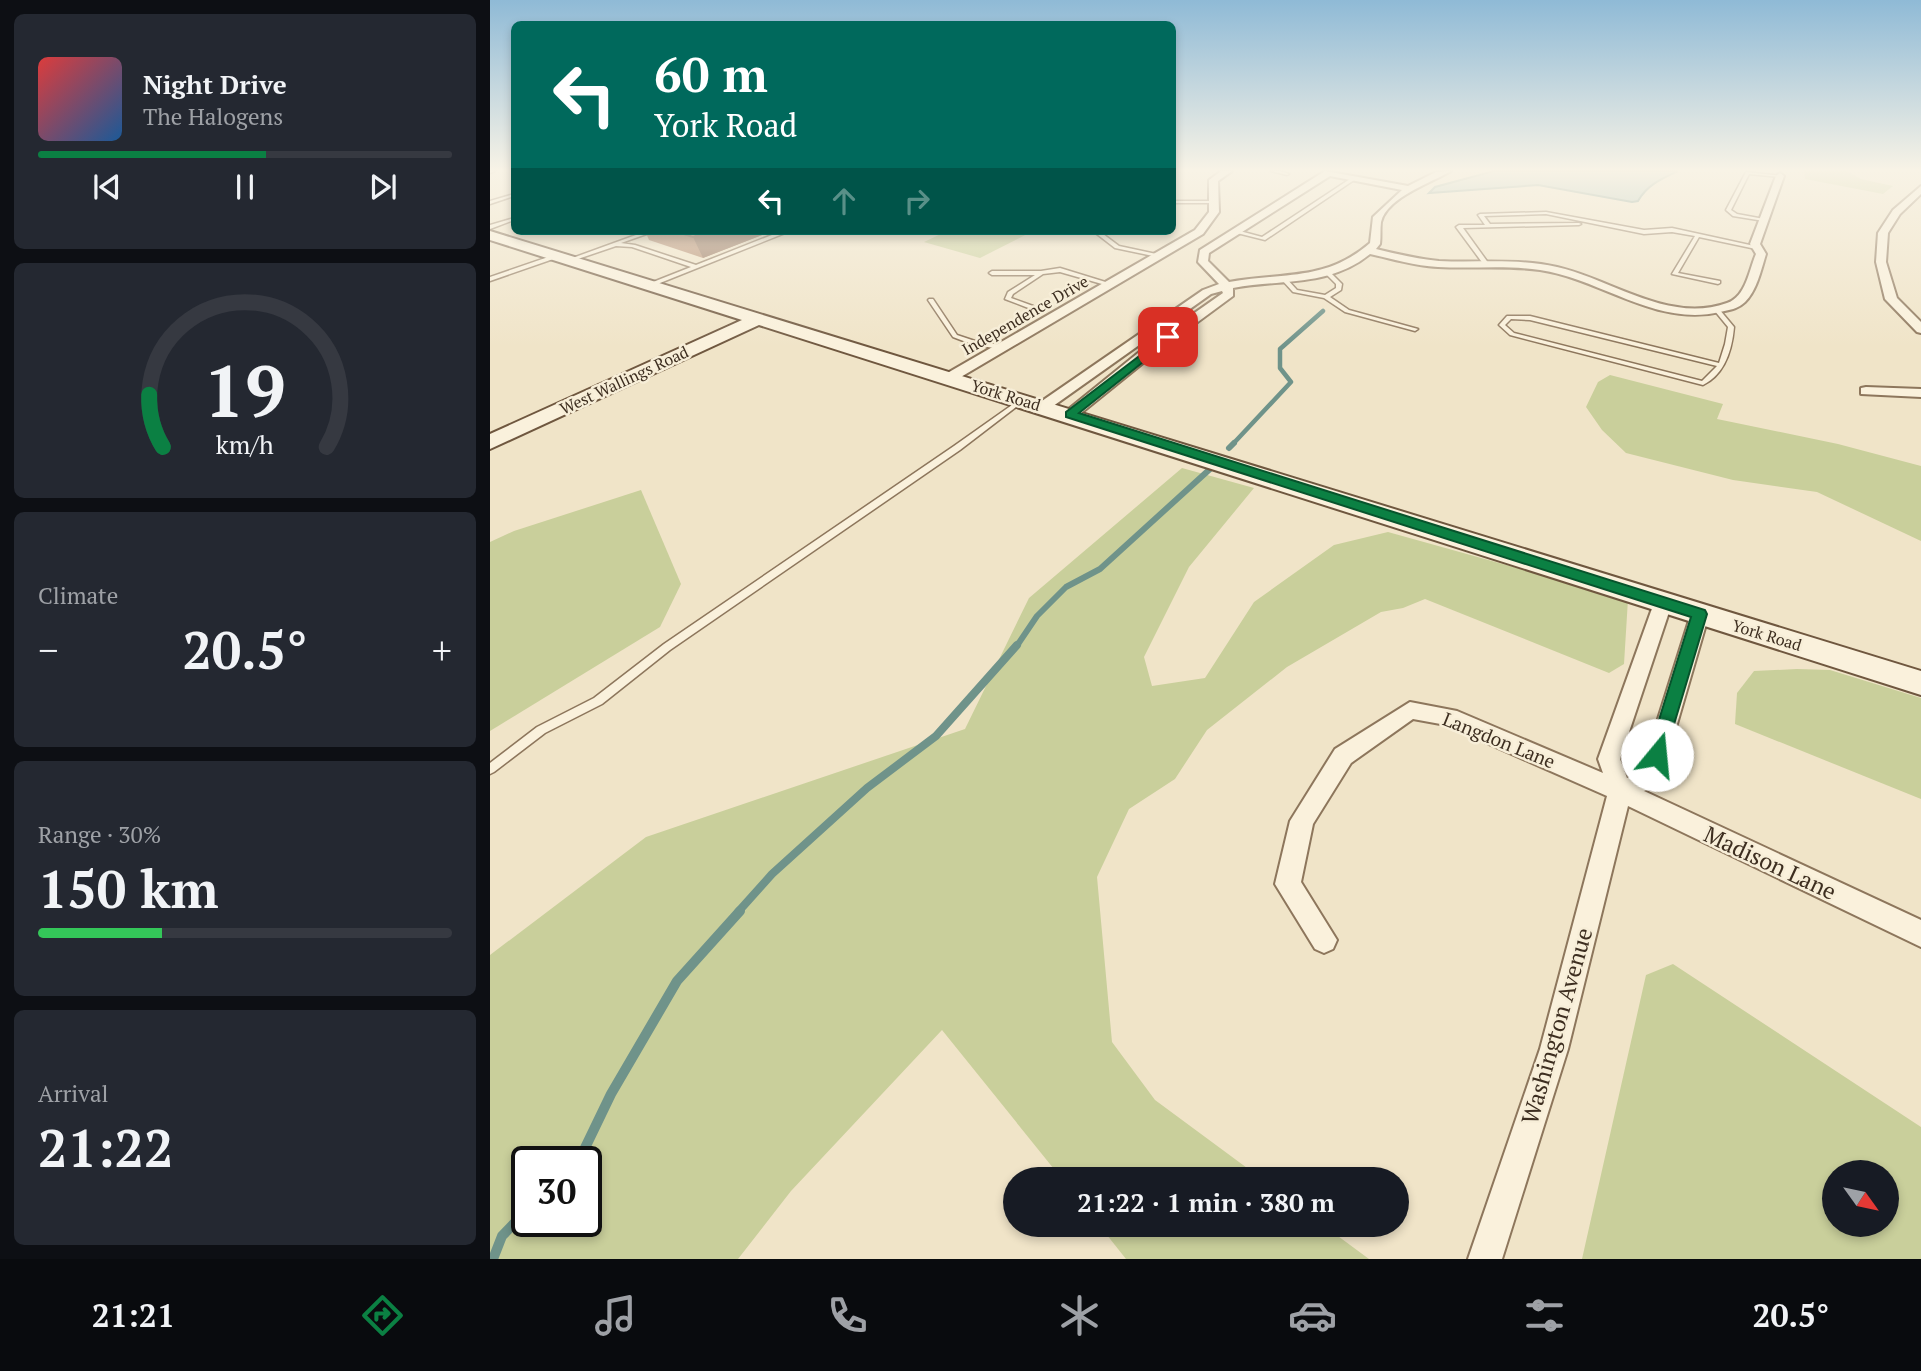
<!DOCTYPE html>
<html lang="en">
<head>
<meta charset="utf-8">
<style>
	:root { --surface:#171b24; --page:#242831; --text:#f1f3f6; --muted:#9ea1a6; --line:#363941; --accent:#0b8043 }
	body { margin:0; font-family:"PT Serif",serif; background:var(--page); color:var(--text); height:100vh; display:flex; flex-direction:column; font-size:26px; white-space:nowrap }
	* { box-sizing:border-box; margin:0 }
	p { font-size:23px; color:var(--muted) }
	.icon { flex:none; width:38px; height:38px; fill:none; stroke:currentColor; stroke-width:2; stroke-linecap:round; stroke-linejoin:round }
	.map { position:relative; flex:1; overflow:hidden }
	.details { display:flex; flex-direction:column; gap:14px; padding:14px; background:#0d0f14; width:490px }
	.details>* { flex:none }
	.top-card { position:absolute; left:21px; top:21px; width:665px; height:214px; border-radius:10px; box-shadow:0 4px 10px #0003; background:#00695c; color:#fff; overflow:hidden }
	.needle { width:46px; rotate:123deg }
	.buttons { position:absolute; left:1332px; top:1160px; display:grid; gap:14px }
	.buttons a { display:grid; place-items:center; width:77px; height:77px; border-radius:50%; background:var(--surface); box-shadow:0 4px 10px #0003; font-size:35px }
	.speed { position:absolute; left:21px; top:1146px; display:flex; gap:14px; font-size:35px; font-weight:700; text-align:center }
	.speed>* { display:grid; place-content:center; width:91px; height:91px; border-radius:50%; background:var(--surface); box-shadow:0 4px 10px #0003; line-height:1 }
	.speed .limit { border:4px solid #111; border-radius:10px; background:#fff; color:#111 }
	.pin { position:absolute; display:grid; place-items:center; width:60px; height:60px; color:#fff; margin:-30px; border-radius:14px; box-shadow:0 4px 10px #0006 }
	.me { position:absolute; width:77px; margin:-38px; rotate:17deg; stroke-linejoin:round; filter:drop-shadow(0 0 5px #0008) }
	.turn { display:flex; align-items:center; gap:24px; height:147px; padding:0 28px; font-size:32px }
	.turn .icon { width:91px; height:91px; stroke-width:2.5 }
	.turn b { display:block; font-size:49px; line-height:60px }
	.lanes { display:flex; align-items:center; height:66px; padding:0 28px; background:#0003; justify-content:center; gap:35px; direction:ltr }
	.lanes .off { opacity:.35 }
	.big { font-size:52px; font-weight:700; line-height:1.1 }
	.details .widget { flex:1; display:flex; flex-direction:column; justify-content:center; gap:10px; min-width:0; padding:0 24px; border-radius:10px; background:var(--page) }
	.details .dial { align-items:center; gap:0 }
	.dial svg { height:182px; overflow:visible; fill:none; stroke:var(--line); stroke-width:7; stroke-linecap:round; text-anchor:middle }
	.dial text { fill:var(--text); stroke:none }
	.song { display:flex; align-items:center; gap:21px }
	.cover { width:84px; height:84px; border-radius:10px; background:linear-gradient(135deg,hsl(0 70% 55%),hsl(210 70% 35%)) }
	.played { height:7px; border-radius:4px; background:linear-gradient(90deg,var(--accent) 55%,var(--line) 55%) }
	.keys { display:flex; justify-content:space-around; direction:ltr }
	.heat { display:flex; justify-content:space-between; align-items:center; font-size:38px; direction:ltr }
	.charge { height:10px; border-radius:5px; background:linear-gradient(90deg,#34c759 30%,var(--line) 0) }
	.trip { position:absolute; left:513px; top:1167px; width:406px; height:70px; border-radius:35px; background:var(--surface); box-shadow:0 4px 10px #0003; font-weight:700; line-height:70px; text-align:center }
	.dock { display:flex; height:112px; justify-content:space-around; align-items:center; background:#090b0e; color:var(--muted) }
	.dock .icon { width:49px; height:49px }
	.dock .on { color:var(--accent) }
	.dock b { font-size:32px; color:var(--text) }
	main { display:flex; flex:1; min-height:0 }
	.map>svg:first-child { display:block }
	.green { fill:#c9cf9b; fill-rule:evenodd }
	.water { fill:#a9c4bc; stroke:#6f938a; stroke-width:2 }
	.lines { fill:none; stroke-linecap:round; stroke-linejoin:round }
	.stream-far3 { stroke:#6f938a; stroke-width:4.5 }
	.stream-far2 { stroke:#6f938a; stroke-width:6 }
	.stream-far1 { stroke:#6f938a; stroke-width:8 }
	.stream { stroke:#6f938a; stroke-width:10 }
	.lane-casing { stroke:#8d765c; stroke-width:3 }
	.street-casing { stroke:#8d765c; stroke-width:4 }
	.secondary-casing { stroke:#6f573f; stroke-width:4 }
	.lane { fill:#faf1dc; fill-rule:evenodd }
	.street { fill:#faf1dc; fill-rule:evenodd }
	.secondary { fill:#faf1dc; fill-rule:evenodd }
	.wall { fill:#b2896c }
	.shaded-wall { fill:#916f58 }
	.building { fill:#cf9f7d; stroke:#916f58; stroke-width:2 }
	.route { fill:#0b8043; stroke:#07532c; stroke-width:2 }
	.labels { text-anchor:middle; stroke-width:5; stroke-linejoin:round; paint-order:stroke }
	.far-street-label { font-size:16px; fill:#3d2e20; stroke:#f7eed8 }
	.street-label { font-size:19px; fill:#3d2e20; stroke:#f7eed8 }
	.near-street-label { font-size:23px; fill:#3d2e20; stroke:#f7eed8 }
</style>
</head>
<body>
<main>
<section class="details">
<div class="widget">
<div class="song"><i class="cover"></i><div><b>Night Drive</b><p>The Halogens</p></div></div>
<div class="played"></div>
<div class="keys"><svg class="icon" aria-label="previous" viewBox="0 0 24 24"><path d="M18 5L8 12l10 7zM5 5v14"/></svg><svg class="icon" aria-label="pause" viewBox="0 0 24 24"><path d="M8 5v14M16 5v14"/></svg><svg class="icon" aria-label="next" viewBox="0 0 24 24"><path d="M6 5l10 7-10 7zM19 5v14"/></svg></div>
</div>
<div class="widget dial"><svg viewBox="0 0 100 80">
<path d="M14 69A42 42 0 1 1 86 69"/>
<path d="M14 69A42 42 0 0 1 8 46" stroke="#0b8043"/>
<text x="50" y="56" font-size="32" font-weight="700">19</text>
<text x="50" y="72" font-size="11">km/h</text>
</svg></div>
<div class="widget"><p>Climate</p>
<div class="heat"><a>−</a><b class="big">20.5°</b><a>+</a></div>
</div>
<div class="widget"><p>Range · 30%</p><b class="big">150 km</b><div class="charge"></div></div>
<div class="widget"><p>Arrival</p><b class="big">21:22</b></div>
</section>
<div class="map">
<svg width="1431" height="1259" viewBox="0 0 1431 1259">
	<rect width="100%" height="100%" fill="#f0e4c8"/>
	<g class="green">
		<polygon points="1314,171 1357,171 1371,179 1403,186 1393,194 1315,179"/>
		<polygon points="457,231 543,231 490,258 434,242"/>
		<polygon points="1120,375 1233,404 1227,419 1348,444 1431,466 1431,541 1327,492 1243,480 1136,453 1112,430 1096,407 1108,382"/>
		<path d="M 692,468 L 764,488 L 699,567 L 654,657 L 662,686 L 715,678 L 764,602 L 844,545 L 898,532 L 1138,599 L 1134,664 L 1119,673 L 935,599 L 913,608 L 891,612 L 797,667 L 717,730 L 685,779 L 639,809 L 607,877 L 622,1042 L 665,1100 L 772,1179 L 572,1179 L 452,1030 L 301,1191 L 248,1259 L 0,1259 L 0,955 L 156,837 L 475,729 L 539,598 ZM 37,1162 L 96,1162 L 96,1222 L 37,1222 Z"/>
		<polygon points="151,490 191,584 170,627 0,731 0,542 24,531"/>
		<polygon points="1307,669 1340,670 1431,698 1431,799 1245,724 1247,693 1264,671"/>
		<path d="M 1183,964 L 1431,1127 L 1431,1259 L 1092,1259 L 1156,975 ZM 1396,1172 L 1396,1225 L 1344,1225 L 1344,1172 Z"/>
		<polygon points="609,1225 833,1225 879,1259 636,1259"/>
	</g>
	<path class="water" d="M 1004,171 L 1188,171 C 1171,179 1157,185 1148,201 L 1142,202 L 1048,185 L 939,193 L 945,187 Z"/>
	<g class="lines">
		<polyline class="stream-far3" points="742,445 801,382 790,368 790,349 833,311"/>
		<g class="stream-far2">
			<polyline points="739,448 744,443"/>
			<polyline points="526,647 547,616 576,587 610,569 720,469"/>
		</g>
		<polyline class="stream-far1" points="248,912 282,874 377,788 446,736 527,645"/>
		<g class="stream">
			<polyline points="82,1162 94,1150 121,1094 187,981 250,911"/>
			<polyline points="3,1259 12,1236 37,1210"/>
		</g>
		<g class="lane-casing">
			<g id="lane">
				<polygon points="0,171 5,171 0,173"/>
				<polygon points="781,171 790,171 799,174 797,175"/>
				<polygon points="1256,172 1292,176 1290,177 1259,174 1241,210 1247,214 1274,219 1274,221 1243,216 1236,210"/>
				<polygon points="863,177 867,178 775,240 743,232 746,230 772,237"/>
				<polygon points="24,194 24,196 0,204 0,201"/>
				<polygon points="682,201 723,201 725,202 723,203 682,203"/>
				<polygon points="1056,212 1154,230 1182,228 1269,247 1266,249 1209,237 1188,273 1230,281 1230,283 1228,284 1182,274 1205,236 1182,232 1154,234 1056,214 994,216 1000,224 1089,223 1091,224 1089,225 973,228 999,264 996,266 994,265 966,227 969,225 995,225 988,215 990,214"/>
				<polygon points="24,218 24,220 0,229 0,225"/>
				<polygon points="157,231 165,231 131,243 145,245 206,265 292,231 300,231 160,287 157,285 158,284 201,267 142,247 126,246 82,261 77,260"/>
				<polygon points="603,231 609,231 629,246 671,255 668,257 625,248"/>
				<polygon points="67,254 70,256 69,257 0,281 0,277"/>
				<polygon points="570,268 622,284 619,286 570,272 553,274 523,294 521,298 543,306 543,308 541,309 515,299 518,292 545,275 502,275 499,273 502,271 551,271"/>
				<polygon points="835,271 839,271 852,284 851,290 840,297 859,310 928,329 925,331 855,312 834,298 803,292 791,279 796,278 807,290 835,295 846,288 846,284 835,273"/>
				<polygon points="439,299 443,299 467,335 485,341 511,345 514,347 511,349 484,345 463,337 438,300"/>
				<path d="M 1227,308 L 1229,309 L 1244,327 C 1242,350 1235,374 1213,385 L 1020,335 L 1009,325 L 1017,316 L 1040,316 L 1229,363 L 1235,344 L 1238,327 L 1224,310 ZM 1021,319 L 1040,320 L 1227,366 L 1212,381 L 1024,333 L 1015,325 Z"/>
				<polygon points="532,398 534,399 534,401 470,450 180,650 112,704 55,733 4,772 0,774 0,763 47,727 104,698 174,644 464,446"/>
			</g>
		</g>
		<g class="street-casing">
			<g id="street">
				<polygon points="731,171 742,171 728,181 729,212 713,234 464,381 454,381 454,375 705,230 719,212 719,180"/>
				<path d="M 835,171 L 918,186 L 946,172 L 961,171 C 943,182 897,197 891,222 C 890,229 891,237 890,244 L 886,249 C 907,254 928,259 949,261 C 989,263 1028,258 1067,267 C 1121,279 1179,324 1237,303 C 1256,297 1259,270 1266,254 L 1260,244 L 1286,176 L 1290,173 L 1294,176 L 1270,244 L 1276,254 C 1271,270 1267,290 1255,302 C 1248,309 1239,310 1230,312 C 1166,327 1111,279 1050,270 C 1016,265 982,269 948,267 C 925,266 903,259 880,254 C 840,287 791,279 743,288 L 743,296 L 663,355 L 585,418 L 575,418 L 575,412 L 653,349 L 733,293 L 732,291 L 721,294 L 559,409 L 549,409 L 549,403 L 713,290 L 729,284 L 708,262 L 710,250 ZM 840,176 L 912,190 L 883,217 L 880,243 C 835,282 793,272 739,282 L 718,261 L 719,253 Z"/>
				<polygon points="1431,186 1431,194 1410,214 1398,233 1396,262 1407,298 1431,322 1431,333 1427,332 1395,299 1386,262 1388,233 1403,210"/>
				<polygon points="1376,387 1431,389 1431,397 1371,394 1371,388"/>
				<polygon points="1173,596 1180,598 1182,603 1130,759 1137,778 1151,773 1201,614 1203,609 1217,609 1219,614 1171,779 1168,786 1154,791 1431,920 1431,947 1138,806 1078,1049 1012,1259 978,1259 1050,1049 1117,796 956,725 923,719 861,763 823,824 811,882 847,940 843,949 834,953 825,949 785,884 800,821 845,749 920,702 967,711 1113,773 1108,759 1164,603 1166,598"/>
			</g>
		</g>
		<g class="secondary-casing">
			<polygon id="secondary" points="0,231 1431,671 1431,695 269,325 0,449 0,434 252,320 0,240"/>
		</g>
		<use href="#lane" class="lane"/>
		<use href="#street" class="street"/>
		<use href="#secondary" class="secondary"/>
	</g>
	<polygon class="wall" points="155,231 282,231 213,258 159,240"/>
	<polygon class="shaded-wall" points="220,231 282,231 213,258 203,237"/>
	<polygon class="building" points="184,231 220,231 203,237"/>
	<linearGradient id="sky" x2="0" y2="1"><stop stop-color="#8fbad6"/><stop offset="0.49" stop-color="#f8f3e6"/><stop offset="1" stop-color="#f8f3e6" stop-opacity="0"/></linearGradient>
	<rect width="1431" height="347" fill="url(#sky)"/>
	<polygon class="route" points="678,334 682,335 682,339 589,413 1215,610 1217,614 1173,761 1167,763 1160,761 1158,755 1201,617 576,417 576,412"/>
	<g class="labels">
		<g class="far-street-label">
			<text transform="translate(535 315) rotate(-30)" y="6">Independence Drive</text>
			<text transform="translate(134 380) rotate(-25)" y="6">West Wallings Road</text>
			<text transform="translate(516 395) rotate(17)" y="6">York Road</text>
			<text transform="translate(1277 635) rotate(17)" y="6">York Road</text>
		</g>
		<g class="street-label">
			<text transform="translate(1009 740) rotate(22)" y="7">Langdon Lane</text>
		</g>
		<g class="near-street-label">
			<text transform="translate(1280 863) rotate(25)" y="8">Madison Lane</text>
			<text transform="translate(1067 1026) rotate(-74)" y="8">Washington Avenue</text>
		</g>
	</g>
</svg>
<div class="buttons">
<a><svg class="needle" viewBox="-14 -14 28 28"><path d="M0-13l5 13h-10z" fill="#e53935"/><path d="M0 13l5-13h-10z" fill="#9ea1a6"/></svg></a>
</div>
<div class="speed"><div class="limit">30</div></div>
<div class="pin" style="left:678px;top:337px;background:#d93025"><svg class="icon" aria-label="arrive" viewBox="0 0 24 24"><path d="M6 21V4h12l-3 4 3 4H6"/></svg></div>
<svg class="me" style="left:1167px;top:755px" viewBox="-20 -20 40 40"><circle r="19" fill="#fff"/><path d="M0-13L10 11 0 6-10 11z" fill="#0b8043"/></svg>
<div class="trip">21:22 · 1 min · 380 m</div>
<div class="top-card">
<div class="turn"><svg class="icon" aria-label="left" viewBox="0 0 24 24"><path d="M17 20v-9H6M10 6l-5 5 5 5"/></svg><div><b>60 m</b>York Road</div></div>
<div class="lanes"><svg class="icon" aria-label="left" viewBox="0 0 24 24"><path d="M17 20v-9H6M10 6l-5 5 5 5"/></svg><svg class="icon off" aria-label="ahead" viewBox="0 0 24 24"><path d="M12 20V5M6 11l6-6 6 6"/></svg><svg class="icon off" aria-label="right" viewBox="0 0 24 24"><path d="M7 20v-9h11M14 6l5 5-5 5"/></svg></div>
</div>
</div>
</main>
<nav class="dock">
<b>21:21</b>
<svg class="icon on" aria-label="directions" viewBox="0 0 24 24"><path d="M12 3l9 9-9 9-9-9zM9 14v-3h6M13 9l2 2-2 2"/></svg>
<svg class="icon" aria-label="music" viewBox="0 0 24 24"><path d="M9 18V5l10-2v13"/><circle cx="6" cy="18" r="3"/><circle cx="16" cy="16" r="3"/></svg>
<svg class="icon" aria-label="phone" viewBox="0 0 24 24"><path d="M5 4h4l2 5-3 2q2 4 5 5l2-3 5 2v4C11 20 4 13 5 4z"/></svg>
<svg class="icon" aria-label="climate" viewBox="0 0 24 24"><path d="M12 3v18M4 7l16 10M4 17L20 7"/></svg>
<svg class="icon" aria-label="car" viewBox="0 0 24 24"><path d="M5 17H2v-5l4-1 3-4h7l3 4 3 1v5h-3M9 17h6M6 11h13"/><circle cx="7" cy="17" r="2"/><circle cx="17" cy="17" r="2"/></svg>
<svg class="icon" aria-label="filters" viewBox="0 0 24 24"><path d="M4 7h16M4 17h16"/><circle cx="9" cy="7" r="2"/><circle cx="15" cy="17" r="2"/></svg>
<b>20.5°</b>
</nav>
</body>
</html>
